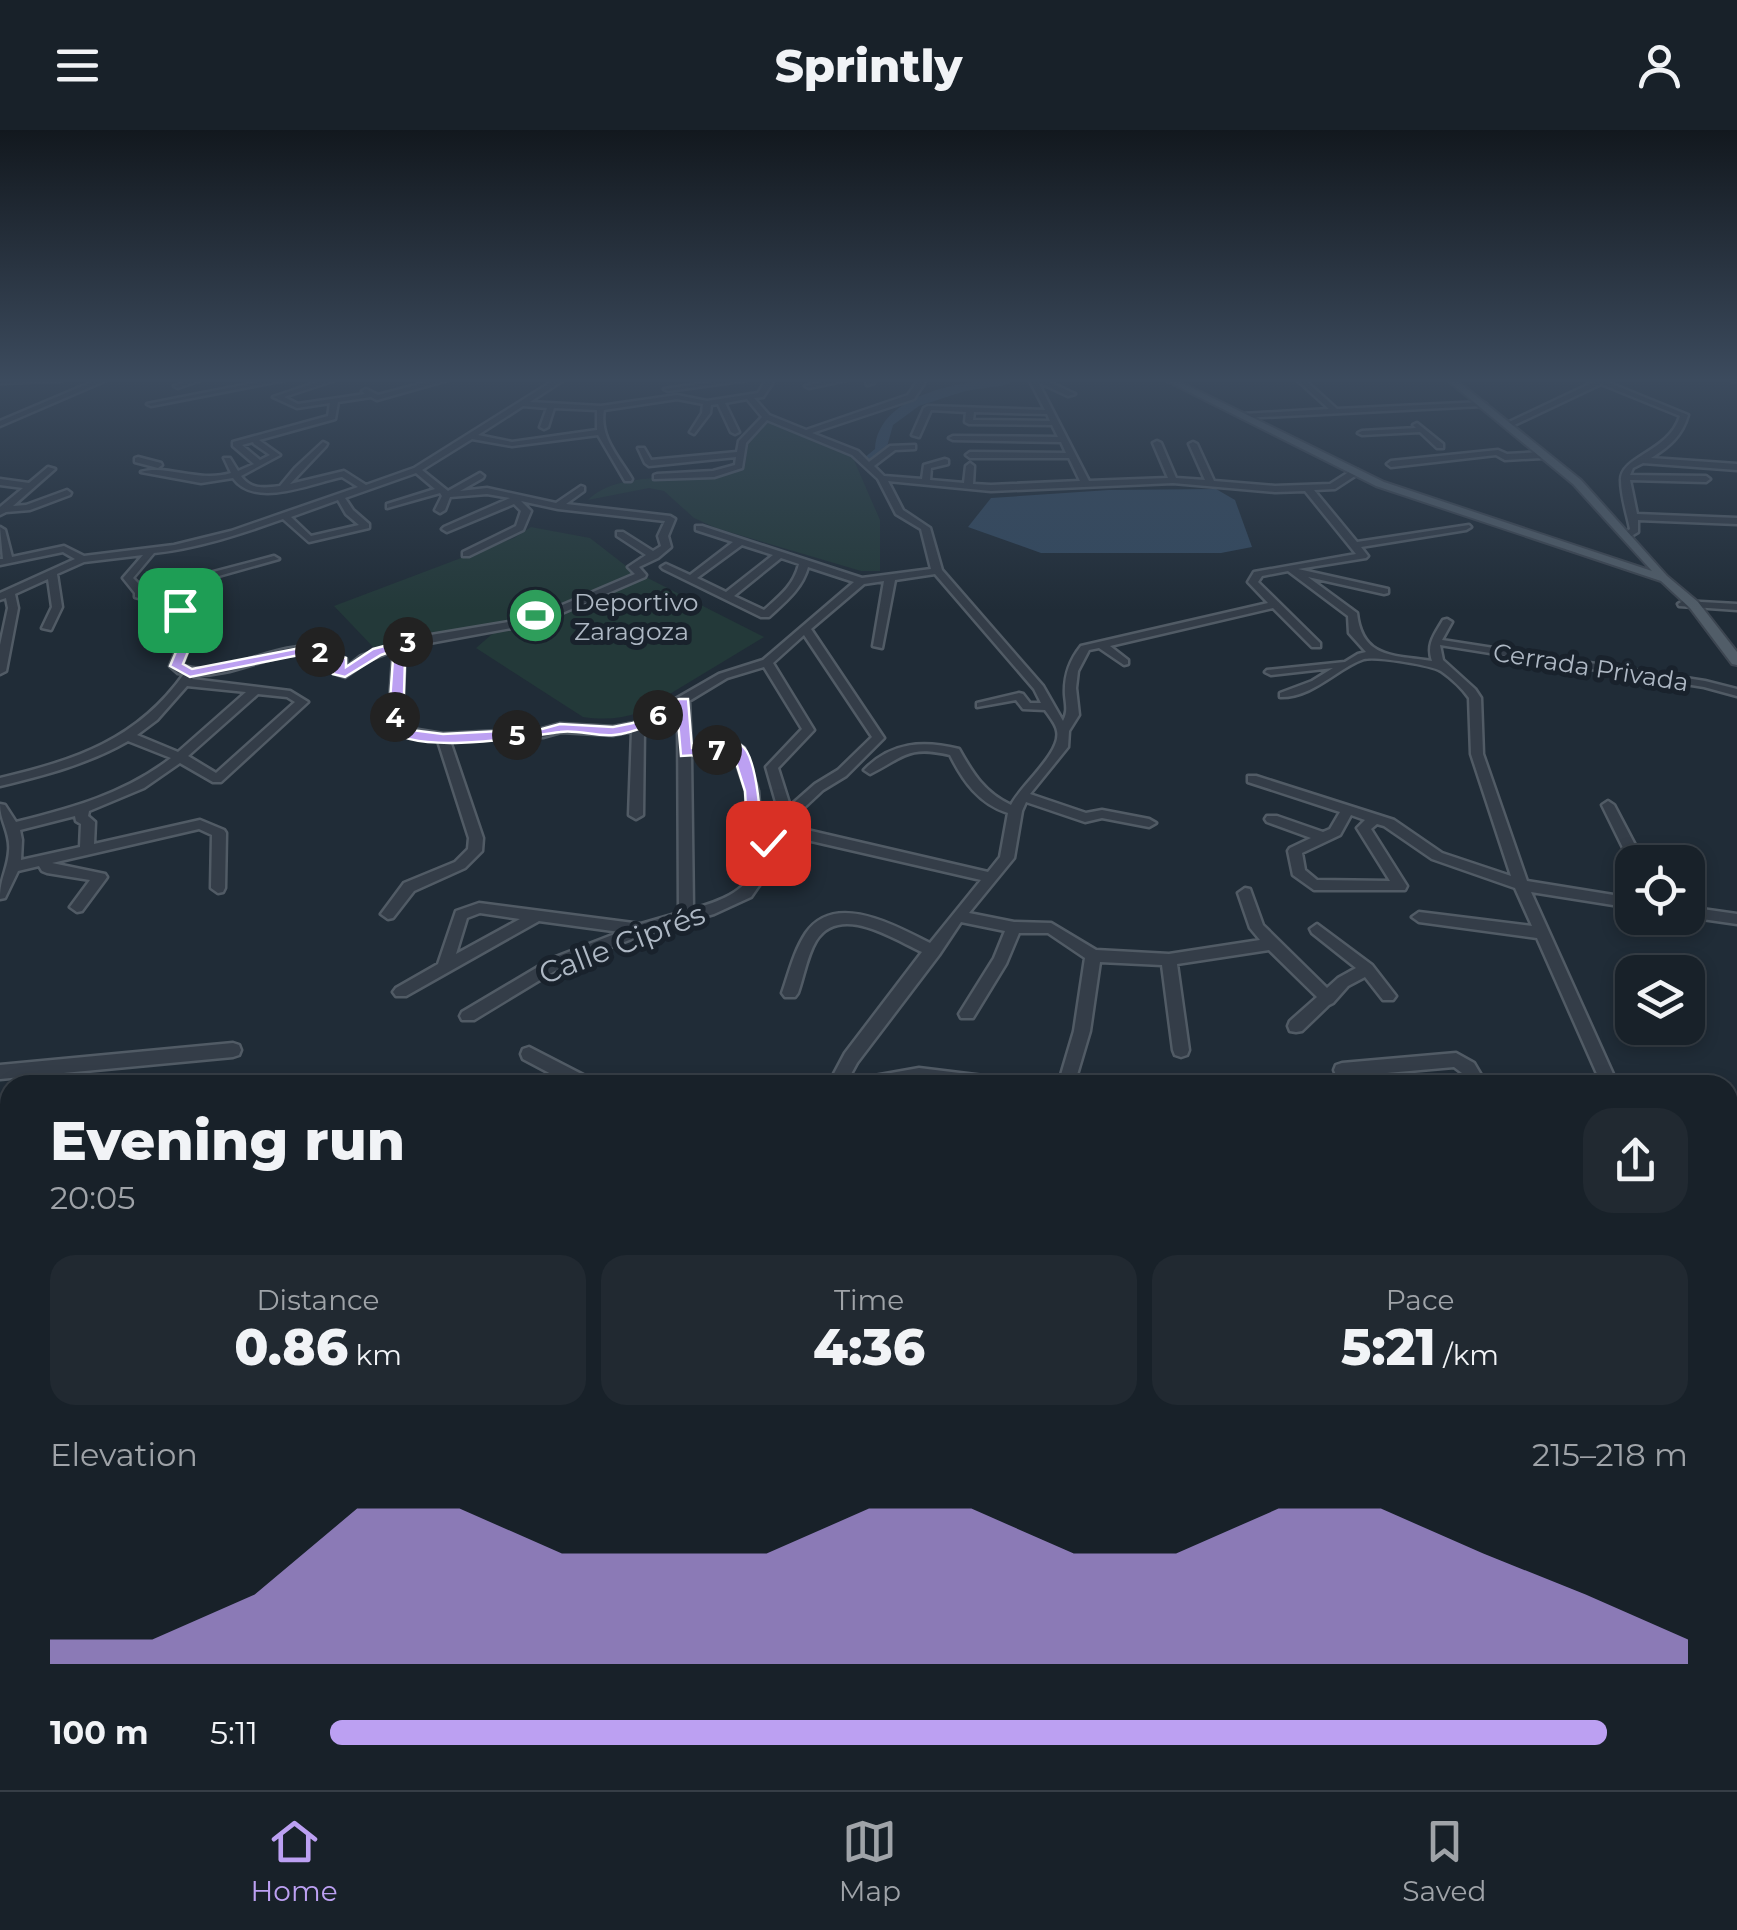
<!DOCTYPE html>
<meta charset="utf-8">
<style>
:root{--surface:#182129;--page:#212931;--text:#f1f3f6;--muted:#9fa3a8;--line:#363e46;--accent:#bca0f2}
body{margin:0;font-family:Montserrat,sans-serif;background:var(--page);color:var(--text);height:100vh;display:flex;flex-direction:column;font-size:38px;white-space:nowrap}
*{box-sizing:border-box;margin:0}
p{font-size:32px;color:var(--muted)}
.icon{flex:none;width:55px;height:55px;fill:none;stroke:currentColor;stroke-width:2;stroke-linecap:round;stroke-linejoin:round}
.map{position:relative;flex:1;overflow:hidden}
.side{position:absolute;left:0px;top:945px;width:1738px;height:715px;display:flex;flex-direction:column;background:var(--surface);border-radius:30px 30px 0 0;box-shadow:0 5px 15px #0003,0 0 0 2px var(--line)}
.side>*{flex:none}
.tools{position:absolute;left:1615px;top:715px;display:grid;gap:20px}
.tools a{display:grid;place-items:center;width:90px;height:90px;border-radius:20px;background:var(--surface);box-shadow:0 5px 15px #0003,0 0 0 2px var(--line);font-size:50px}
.pin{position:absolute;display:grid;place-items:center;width:85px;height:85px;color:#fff;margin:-42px;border-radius:20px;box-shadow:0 5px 15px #0006}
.km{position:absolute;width:50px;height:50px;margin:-25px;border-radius:50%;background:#222;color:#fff;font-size:28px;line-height:50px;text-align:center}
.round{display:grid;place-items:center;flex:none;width:105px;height:105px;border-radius:30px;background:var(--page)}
.head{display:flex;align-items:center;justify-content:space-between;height:170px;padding:0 50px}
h1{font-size:55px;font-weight:800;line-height:75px}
.stats{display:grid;grid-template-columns:repeat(3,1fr);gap:15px;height:170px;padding:10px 50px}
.stats div{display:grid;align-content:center;border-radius:25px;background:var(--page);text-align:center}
.stats b{font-size:50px;font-weight:800}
.stats small{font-size:28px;font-weight:400}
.stats p{font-size:28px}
.chart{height:280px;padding:20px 50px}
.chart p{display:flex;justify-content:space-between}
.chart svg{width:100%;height:180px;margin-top:10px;fill:var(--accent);opacity:.7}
ul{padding:0 50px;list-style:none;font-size:32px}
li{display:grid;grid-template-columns:160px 120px 1fr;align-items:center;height:75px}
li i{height:25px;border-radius:12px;background:var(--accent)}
header{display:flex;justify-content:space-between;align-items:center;height:130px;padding:0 50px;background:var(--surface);font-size:45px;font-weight:800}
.tab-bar{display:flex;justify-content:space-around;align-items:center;height:140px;border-top:2px solid var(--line);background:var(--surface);font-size:28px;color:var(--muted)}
.tab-bar a{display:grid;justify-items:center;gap:5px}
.tab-bar .current{color:var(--accent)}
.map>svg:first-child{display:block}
.green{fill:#233939}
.water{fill:#33495f}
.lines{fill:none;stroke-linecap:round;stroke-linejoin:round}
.river{fill:#33495f;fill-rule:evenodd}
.minor-casing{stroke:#515b65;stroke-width:5}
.major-casing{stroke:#3d4651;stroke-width:4}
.minor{fill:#343d48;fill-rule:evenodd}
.major{fill:#515d68;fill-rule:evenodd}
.route{fill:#bca0f2;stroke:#fff;stroke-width:2.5}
.labels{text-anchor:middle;stroke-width:10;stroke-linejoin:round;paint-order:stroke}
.far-poi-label{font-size:25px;fill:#aeb8c4;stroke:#19222c;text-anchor:start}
.far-street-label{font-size:25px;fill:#aeb8c4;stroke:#19222c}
.street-label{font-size:30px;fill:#aeb8c4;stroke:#19222c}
</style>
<header><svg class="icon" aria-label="menu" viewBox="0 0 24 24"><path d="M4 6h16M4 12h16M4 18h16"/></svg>Sprintly<svg class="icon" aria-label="person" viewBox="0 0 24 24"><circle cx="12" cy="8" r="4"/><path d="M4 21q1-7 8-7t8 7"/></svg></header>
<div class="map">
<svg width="1737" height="1660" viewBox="0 0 1737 1660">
<rect width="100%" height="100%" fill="#202c37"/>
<g class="green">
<path d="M766,287L850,321L880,390V441H861L716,398L694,388L664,361L649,358L588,370C622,336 701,355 745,336L749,308Z"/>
<path d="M531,397L590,408L630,439L764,507L640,582C622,589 603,590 583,587L476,518L498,499L432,502L375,519L334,476L514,408Z"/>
</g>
<polygon class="water" points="1216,359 1235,370 1252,417 1221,423 1041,423 968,397 991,368 1109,360"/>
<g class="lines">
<path class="river" d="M1014,249L1006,255L965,261L919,276L893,295L885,324L870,332L864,328L875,319C878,262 969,249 1014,249Z"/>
<defs>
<g id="minor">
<polygon points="0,249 64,249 60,251 0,253"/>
<polygon points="99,249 109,249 0,296 0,291"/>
<polygon points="192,249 204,249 178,258 174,256"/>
<polygon points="274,249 290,249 151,276 147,274"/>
<path d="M326,249H338L284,267L298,274L365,264L362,261L366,259L378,265L439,249H451L377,270L371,267L338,272L335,289L259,310L280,325L241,346C251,360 264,358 280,356L295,338L323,312L327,314L326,316L290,354L344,341L366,355L414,338L556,249H565L530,272L601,276L677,265L707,271L758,263L767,249H775L763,267L754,268L769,285L806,300L908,265L919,249H927L914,269L812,303L858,321L869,332L890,316L915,315V319L895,320L874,336L884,346L922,349L924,335L945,329L948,330V334L931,338L930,350L964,353L966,336L970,333L974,336L973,354L991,355L1080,351L1069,328H970L966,325L970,322L1066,323L1061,312L953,310L949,308L953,306L1058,307L1052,295L969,294L965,292L966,282L931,280L919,307L912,305L924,278L928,276L1045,280L1029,249H1043L1075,264L1068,266L1038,252L1089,351L1168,348L1153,313L1157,311L1161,313L1176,348L1205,350L1189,314L1193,312L1197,314L1214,351L1275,356L1330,354L1352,340H1358V344L1335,359L1314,360L1357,412L1469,395L1471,397L1466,400L1361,417L1368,426L1366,428L1298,439L1388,459V463L1384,464L1308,447L1357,483C1362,529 1394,525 1432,531C1426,514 1435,504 1443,490L1447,489L1452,492L1442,510L1705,551L1737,559V566L1704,557L1440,515L1443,530L1475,559L1481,568L1483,624L1527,751L1632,768V778L1531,762L1618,955H1602L1537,808L1419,792L1412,787L1419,782L1532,796L1515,758L1432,729L1384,696L1377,694L1371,699L1407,756L1405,760H1314L1293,745L1288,721L1290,718L1311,708L1267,692L1265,689L1267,686H1277L1323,702L1330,699L1340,682L1248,652V646H1256L1394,690L1442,723L1511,746L1471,624L1469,568C1462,558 1451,548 1441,541C1431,535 1376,526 1364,529C1337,538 1313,568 1280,567V563L1312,551L1333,538L1271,545L1265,542L1267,540L1345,532L1358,524L1366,522L1349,503L1348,486L1288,441L1262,446L1258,452L1320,513V517H1312L1273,478L1110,516L1128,530V534L1124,535L1099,518L1089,520L1078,541L1076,558L1079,585L1069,601L1068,617L1030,664L1086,683L1102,680L1149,689L1156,693L1149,697L1102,688L1085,692L1026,672L1022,681L1014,728L969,783L1014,792L1051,793L1096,820L1169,824L1260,810L1250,798L1238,763L1245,758L1250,759L1263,795L1327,858L1338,848L1356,838L1312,803L1310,799L1317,794L1372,835L1396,866L1393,870H1383L1365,847L1348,856L1333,873L1329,875L1302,901L1296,902L1290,901L1288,896L1290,891L1317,867L1269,820L1177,834L1189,920L1187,925L1181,927L1175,925L1173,920L1162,835L1100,832L1090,901L1074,955H1058L1074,901L1085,828L1048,803H1019L1006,834L973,888H961L959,884L994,828L1005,801L961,792L939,825L857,933L845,955H828L845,923L922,822C893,809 840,773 816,811C807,826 804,846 798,863L795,867H785L782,863C789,843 794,821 806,803C835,761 895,796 930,813L981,750L807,710L800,705L802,702L807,700L988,742L1000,727L1008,683C979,674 963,651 950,625C908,615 904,627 870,644L864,640C891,612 923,610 959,619C973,644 985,663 1011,675C1021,655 1062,622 1057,601C1056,594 1049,586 1045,580L1023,579L1016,570L977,577V573L1019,563L1023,564L1030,573H1041L1034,559L935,444L895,450L882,518L873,516L884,451L864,454L811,499L884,608L846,646L823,660L792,689L775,714L765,747L751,767L714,784L647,803L563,836L474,890H462L460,886L462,882L553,828L620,802L539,791L406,866H396L393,862L396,858L438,834L456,781L479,773L641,794L679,783L678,577L644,598L643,685L636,689L629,685L632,601L613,605L561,602L543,607L450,611L483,708L482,721L465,738L414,761L393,788L388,789L381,784L404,753L455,732L468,719L469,708L438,611L395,605L388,598L393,529L401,518L369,530L345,547L333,543L336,532C284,509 246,547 195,545L192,549L290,561L308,572L221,652H213L180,633L144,658L89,681L88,686L95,692L94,714L200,690L224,700L226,703L225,758L223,762L218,763L211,758L212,705L199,699L52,733L105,744L107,747L105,750L82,781L77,782L70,777L90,750L47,743L42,741L39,736L18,741L5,768L0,769C0,748 8,739 9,721C11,704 0,691 0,674L5,675L16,692C72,678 124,664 171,628L128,611C88,634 45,645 0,656V648C76,630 137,610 184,544L178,543L170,536L178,517L171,508L155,501L156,494L175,479L174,477L135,467V463L123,448L143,425L84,432L57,444L62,477L51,500L42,498L52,477L48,449L15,464L18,478L6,541L0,544V515L8,478L6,468L0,470V463L75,429L63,422L0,435V429H3L0,397L5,400L12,427L64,416L84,426L174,415L231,401L358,357L342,347C312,353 255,379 233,348L201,353L141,342C166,334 198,353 231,343L224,328H230L238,341L254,334L233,316V312L328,286L330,273L297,278L273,267ZM677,269L703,274L702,283L690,302L694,304L710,283L711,275L718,274L731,302L735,304L739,302L725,273L747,269L762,287L739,311L737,322L651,330L644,318H638L645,333L649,336L736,327L735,335L713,341L657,344L654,345V349L714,347L742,338L746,313L767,290L852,325L878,349L896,384L921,399L931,439L862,448L702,396H696V400L733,412L690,445L666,434L661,437L663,439L761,487H769C785,472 802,459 808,437L854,452L763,530L719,544L634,593L613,597L560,594L542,599L443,604L400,597L405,529L413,516L539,493L645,447L646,445L639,437L658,428L671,417L668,406L675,389L670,386L566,374L584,361V357L581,356L556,373L487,358L460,361L483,348L484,346L480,343L448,361L422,340L472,309L512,316L598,305L625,351H631L632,349C619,327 599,307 604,280ZM523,276L547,278L540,297L544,299L548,297L554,278L597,280V300L512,312L478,305ZM974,282L1047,284L1050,291L973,290ZM253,312L254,314L270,325L260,330L242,315ZM416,343L435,359L387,374V378L440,363L442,366L435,380L440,383L445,380L450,367L487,364L510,368L444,397L442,399L447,402L514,374L521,381L516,396L463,422V426H469L523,400L531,381L521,371L558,379L665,391L658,406L661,416L653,421L623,402H617V406L646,425L628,437L635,444L532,488L407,509L361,526L346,538V529C331,522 317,516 300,517C262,519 218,549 182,535L189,517L179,504L165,499V497L184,482L183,474L151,465L279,429L274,426L145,460L133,448L154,423C198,418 241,404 283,389L309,412L369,398V394L353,380L345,368ZM888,351L991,361L1173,353L1275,362L1305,361L1356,424L1254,442L1248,452L1268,473L1081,516C1069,531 1064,546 1065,565C1066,576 1068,581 1063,591L1043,556L942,440L930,398L903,380ZM338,370L346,384L359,395L311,406L291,387ZM742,415L773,425L726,462L697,448ZM781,428L799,434C794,455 780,466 764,480L734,466ZM804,505L872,607L838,640L815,654L790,676L778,638L814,600L773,533ZM764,537L802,599L766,637L780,686L762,711L758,661L744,618L738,614L691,619L689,571L727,548ZM187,556L246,562L178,622L137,605L157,590ZM258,564L287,567L295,572L216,643L188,626ZM733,622L746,661L750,734L754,738C746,763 717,772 693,779L691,626ZM1351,685L1365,690L1357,698L1390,751L1317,750L1305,740L1302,723L1340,705ZM75,686L76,691L81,694L80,717L21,730L22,710L20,700ZM480,783L520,789L456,824L467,788Z"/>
<polygon points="733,249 755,249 668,261 664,259"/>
<polygon points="835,249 851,249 809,258 805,256"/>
<polygon points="865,249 873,249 874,253 867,255"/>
<polygon points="1296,249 1304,249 1337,279 1482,272 1486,274 1482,276 1243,288 1239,286 1243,284 1329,279"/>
<path d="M1600,249L1688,285C1682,306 1669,317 1651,328L1737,334V340L1643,333L1633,338L1630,345L1706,346L1710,349L1706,352L1630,350L1637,384L1737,388V394L1638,390V402L1628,408L1623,405L1630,399C1627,384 1621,366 1621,350C1621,326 1669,322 1680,286L1601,254L1510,297L1503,295Z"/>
<polygon points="1732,249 1737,249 1737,251 1733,251"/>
<polygon points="1417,293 1443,314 1443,318 1437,318 1420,302 1362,305 1358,303 1362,301 1416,298 1413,295"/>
<polygon points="1498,320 1507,324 1542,322 1546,325 1542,328 1505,330 1496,325 1391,337 1387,334 1391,331"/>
<polygon points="138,327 161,333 162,335 158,338 135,332 135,328"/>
<polygon points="48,337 55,339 13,376 26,375 67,360 71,363 70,365 30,380 6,382 0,385 0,377 23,358 0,355 0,349 29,353"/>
<polygon points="1683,471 1737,474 1737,480 1679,476 1678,474"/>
<polygon points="1608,671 1614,675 1644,732 1632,732 1632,735 1630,732 1602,675"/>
<polygon points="1688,777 1737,784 1737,794 1688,787"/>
<polygon points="233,913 239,915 241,920 239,925 233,927 0,949 0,935"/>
<polygon points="529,917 593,950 595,955 572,955 523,929 521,924 523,919"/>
<polygon points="1456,923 1474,933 1487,955 1470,955 1462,943 1454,937 1342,947 1336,945 1334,940 1336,935 1342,933"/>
<polygon points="919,938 1000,948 1006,950 1008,955 943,955 919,952 902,955 855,955 857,950 863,948"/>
<polygon points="1728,975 1737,976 1737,990 1728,989"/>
<polygon points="10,1087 10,1105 0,1109 0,1091"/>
<polygon points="1728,1188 1735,1191 1737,1195 1737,1226 1730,1223 1728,1218"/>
<polygon points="10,1222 10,1295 7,1301 0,1305 0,1224"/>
<polygon points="10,1439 10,1469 1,1474 0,1445"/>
<polygon points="320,1650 316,1660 289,1660 293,1650"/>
<polygon points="480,1650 506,1650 504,1660 478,1660"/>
<polygon points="598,1650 624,1650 622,1660 596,1660"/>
<polygon points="1002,1650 1028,1650 1030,1660 1004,1660"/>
<polygon points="1510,1650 1544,1650 1549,1660 1515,1660"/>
</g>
<polygon id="major" points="1163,249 1174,249 1384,352 1652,441 1573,354 1446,249 1455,249 1581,350 1667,446 1698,472 1737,522 1737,535 1732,534 1690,478 1661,451 1376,356"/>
</defs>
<use href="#minor" class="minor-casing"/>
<use href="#major" class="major-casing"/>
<use href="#minor" class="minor"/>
<use href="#major" class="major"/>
</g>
<linearGradient id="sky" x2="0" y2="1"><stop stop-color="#12181e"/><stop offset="0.52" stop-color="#3c4b5e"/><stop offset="1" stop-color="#3c4b5e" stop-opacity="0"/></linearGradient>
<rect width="1737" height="481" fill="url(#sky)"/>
<path class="route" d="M176,478L185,480L165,499L179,503L190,517L183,534L192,539L310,516L346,528V537L373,519L415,508L405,529L403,599L443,604L542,599L560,594L613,597L633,593L679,569H688L692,618C703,617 732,609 741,615C757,624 761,693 762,711L768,708L775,713L765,747L758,752L750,747L745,661L733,623L681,626L677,580C657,591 637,603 614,605C596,607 577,599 560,602C524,607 413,626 388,598L393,529L400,518L381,525L345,547L333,544L336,533L309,523L190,547L170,536L178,517L171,508L154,501L156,494Z"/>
<defs>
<symbol id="stadium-disc" viewBox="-11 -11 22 22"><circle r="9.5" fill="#2e9e5b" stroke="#19222c"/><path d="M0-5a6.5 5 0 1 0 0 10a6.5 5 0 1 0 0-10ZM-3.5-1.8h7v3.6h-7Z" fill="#fff"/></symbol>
</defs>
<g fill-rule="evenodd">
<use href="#stadium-disc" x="504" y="454" width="63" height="63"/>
</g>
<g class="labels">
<g class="far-poi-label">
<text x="574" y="481">Deportivo<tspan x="574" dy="29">Zaragoza</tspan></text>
</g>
<g class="far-street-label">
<text transform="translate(1591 537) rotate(9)" y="9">Cerrada Privada</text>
</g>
<g class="street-label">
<text transform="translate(622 814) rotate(-21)" y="10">Calle Ciprés</text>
</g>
</g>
</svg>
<div class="tools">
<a><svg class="icon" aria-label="locate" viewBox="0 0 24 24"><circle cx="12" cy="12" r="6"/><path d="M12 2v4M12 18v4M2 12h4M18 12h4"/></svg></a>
<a><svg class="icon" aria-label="layers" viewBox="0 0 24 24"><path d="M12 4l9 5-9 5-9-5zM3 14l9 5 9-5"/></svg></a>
</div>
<div class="pin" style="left:180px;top:480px;background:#1e9e55"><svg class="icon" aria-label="arrive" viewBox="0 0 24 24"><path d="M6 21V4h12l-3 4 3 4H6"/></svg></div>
<div class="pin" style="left:768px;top:713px;background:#d93025"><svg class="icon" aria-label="check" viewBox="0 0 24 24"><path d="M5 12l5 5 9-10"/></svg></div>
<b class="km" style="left:320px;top:522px">2</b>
<b class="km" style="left:408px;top:512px">3</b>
<b class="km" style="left:395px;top:587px">4</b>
<b class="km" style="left:517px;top:605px">5</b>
<b class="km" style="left:658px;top:585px">6</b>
<b class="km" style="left:717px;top:620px">7</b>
<section class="side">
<div class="head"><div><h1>Evening run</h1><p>20:05</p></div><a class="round"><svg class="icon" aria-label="share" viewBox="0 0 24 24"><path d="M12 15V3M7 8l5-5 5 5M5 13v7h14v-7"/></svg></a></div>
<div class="stats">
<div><p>Distance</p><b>0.86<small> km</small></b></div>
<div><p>Time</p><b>4:36</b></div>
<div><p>Pace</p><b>5:21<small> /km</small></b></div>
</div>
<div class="chart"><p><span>Elevation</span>215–218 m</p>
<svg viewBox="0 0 160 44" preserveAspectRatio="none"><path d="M0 44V38L10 38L20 27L30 6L40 6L50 17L60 17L70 17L80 6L90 6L100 17L110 17L120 6L130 6L140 17L150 27L160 38V44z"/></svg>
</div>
<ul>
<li><b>100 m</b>5:11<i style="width:94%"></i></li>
</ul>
</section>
</div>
<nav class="tab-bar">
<a class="current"><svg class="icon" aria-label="home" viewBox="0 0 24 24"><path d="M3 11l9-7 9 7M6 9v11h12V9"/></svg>Home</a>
<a><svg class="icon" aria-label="map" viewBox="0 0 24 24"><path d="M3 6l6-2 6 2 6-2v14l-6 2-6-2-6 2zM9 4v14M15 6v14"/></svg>Map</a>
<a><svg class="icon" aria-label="saved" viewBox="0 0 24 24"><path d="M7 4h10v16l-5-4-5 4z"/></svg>Saved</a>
</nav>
